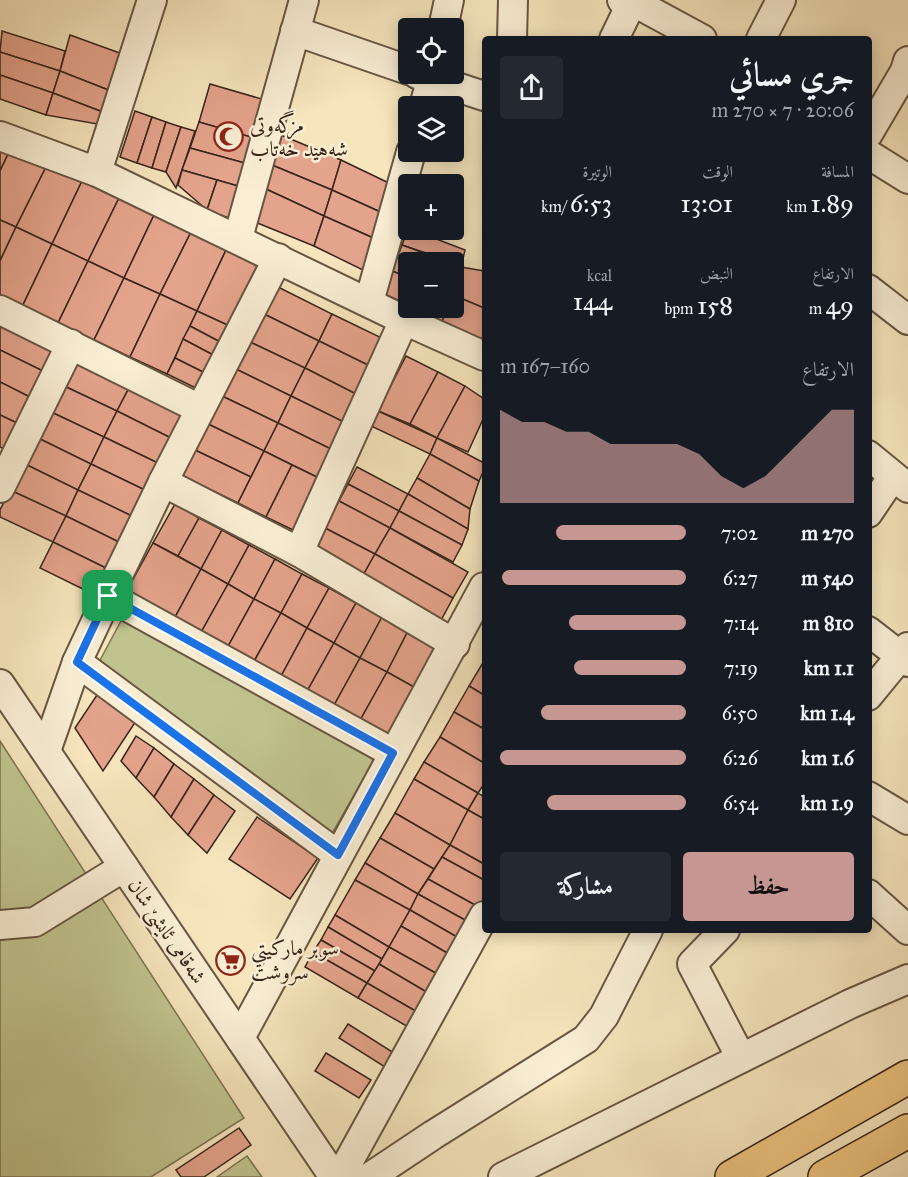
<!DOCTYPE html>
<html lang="ar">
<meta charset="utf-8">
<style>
:root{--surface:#171b24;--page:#242831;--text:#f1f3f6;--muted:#9ea1a6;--accent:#c59692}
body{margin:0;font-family:"IM FELL Great Primer",Amiri,serif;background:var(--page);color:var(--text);direction:rtl;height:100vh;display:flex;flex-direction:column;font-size:22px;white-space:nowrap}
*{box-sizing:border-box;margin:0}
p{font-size:20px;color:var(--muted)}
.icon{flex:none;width:33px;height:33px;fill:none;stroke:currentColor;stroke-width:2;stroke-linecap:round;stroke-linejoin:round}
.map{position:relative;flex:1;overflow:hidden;direction:ltr}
.side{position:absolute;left:482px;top:36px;width:390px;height:897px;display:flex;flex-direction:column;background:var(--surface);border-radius:6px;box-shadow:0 3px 15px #0003;direction:rtl}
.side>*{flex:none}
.controls{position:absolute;left:398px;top:18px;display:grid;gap:12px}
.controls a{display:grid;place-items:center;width:66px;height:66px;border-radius:6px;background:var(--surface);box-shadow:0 3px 15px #0003;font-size:30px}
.pin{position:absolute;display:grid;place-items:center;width:51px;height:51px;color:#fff;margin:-26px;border-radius:12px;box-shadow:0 3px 9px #0006}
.round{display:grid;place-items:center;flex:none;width:63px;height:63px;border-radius:6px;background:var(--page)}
.head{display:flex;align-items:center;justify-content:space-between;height:102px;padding:0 18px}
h1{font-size:33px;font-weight:600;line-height:45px}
.figures{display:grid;grid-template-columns:repeat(3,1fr);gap:9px;height:102px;padding:6px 18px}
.figures div{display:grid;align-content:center}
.figures b{font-size:26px;font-weight:600}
.figures small{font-size:16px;font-weight:400}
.figures p{font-size:16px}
.chart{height:168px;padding:12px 18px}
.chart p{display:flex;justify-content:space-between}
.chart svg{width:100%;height:108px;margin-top:6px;fill:var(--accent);opacity:.7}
.cta{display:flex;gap:12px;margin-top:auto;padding:12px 18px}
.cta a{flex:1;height:69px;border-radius:6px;background:var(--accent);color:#111;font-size:24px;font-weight:600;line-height:69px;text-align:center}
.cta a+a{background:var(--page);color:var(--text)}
ul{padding:0 18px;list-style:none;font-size:20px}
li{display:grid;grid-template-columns:96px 72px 1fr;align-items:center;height:45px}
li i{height:15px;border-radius:8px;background:var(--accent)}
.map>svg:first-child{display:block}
.green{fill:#c0c38e;stroke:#7c7454;stroke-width:1.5}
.building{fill:#e4a38c;stroke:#382519;stroke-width:1.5}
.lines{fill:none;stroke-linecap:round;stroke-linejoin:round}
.minor-casing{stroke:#685542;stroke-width:32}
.major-casing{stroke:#382519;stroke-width:36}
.minor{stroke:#f9eed4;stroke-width:28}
.major{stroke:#ebc27e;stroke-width:33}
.route-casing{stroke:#fff;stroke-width:12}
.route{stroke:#1a73e8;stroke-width:8}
.labels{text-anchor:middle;stroke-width:5;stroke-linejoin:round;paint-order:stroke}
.poi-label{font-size:21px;fill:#382519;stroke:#f9eed4;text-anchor:start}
.street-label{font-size:21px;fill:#382519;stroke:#f9eed4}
</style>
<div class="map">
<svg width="908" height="1177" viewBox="0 0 908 1177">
<rect width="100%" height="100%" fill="#f6e5bd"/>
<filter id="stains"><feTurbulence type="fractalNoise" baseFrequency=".00333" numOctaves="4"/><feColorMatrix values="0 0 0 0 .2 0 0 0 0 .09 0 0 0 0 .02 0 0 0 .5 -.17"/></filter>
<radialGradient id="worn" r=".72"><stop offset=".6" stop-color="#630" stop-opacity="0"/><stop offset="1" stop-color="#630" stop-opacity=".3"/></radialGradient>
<g class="green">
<polygon points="122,619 376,757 331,835 98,664"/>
<polygon points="0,741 244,1118 151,1177 0,1177"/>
<polygon points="247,1156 262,1177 217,1177"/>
</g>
<g class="building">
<polygon points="2,31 65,51 60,71 0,52"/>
<polygon points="70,35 128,56 116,93 60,71"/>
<polygon points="0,52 60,71 53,93 0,75"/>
<polygon points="60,71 116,93 108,114 53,93"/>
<polygon points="0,75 53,93 46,115 0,99"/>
<polygon points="210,84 272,102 261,140 199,122"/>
<polygon points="53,93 108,114 103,125 46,115"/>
<polygon points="135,111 152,117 137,163 120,157"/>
<polygon points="152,117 166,122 152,168 137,163"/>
<polygon points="166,122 181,127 166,172 152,168"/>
<polygon points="199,122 261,140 252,165 190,148"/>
<polygon points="181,127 195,131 176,188 166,172"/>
<polygon points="281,135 341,160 332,190 272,165"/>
<polygon points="0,146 11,148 0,171"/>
<polygon points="11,148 47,165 16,227 0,220 0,171"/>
<polygon points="190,148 252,165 245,188 182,170"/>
<polygon points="341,160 393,185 387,215 332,190"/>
<polygon points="47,165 82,181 52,244 16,227"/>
<polygon points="272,165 332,190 324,216 266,189"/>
<polygon points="182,170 217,180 207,210 178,185"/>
<polygon points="217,180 245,188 237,221 207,210"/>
<polygon points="82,181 119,198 88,261 52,244"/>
<polygon points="266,189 324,216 314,246 255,222"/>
<polygon points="332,190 387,215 380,241 324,216"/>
<polygon points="119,198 154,215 124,278 88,261"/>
<polygon points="154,215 191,232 160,294 124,278"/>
<polygon points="324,216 380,241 369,273 314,246"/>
<polygon points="0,220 16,227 0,261"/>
<polygon points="16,227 52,244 22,307 0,297 0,261"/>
<polygon points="408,229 413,230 465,250 461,267 453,262 402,245"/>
<polygon points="191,232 227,248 197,311 160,294"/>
<polygon points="52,244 88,261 58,323 22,307"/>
<polygon points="402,245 448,262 408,262 408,277 392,271"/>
<polygon points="227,248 263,270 234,328 197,311"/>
<polygon points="88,261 124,278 94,340 58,323"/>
<polygon points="453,264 461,267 453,294"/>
<polygon points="461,267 484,271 484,308 453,295"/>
<polygon points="392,271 408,277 408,305 384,294"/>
<polygon points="124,278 160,294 130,357 94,340"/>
<polygon points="278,287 332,314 319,341 264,314"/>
<polygon points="160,294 197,311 167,374 130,357"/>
<polygon points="453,295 484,308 484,342 442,321 448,308 453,308"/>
<polygon points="413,308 448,308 442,321"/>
<polygon points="197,311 234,328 226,345 190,326"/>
<polygon points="264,314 319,341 305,368 250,342"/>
<polygon points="332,314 388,341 374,368 319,341"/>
<polygon points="0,319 56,345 43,371 0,350"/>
<polygon points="190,326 226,345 219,358 183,339"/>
<polygon points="183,339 219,358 211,376 175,358"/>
<polygon points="319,341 374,368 360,396 305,368"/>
<polygon points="250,342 305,368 291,396 236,369"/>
<polygon points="0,350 43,371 30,397 0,382"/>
<polygon points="406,356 438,372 410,424 378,411"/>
<polygon points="74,358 130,386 117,411 62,385"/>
<polygon points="175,358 211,376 202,391 167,374"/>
<polygon points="305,368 360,396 346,423 291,396"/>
<polygon points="236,369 291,396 278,423 222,396"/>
<polygon points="438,372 465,386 437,438 410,424"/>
<polygon points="0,382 30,397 17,423 0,415"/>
<polygon points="62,385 117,411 104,437 49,411"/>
<polygon points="130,386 185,413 173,439 117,411"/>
<polygon points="465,386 484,399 484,417 468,452 437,438"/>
<polygon points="222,396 278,423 264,451 208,424"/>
<polygon points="291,396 346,423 333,450 278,423"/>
<polygon points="49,411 104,437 91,464 36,437"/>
<polygon points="117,411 173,439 160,464 104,437"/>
<polygon points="378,411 437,438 430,454 369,425"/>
<polygon points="0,415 17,423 4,449 0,447"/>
<polygon points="278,423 333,450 319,478 264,451"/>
<polygon points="208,424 264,451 251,477 195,450"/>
<polygon points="36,437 91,464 78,490 23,463"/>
<polygon points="104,437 160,464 147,491 91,464"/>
<polygon points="437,438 484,463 484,470 479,481 430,454"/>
<polygon points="195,450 251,477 238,503 182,476"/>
<polygon points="264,451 292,465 266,517 238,503"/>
<polygon points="430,454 479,481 470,509 417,478"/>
<polygon points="23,463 78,490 66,516 10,490"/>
<polygon points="91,464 147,491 134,517 78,490"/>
<polygon points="292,465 319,478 293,530 266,517"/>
<polygon points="357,467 408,494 399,511 348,484"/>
<polygon points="417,478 470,509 468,529 408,494"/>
<polygon points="348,484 399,511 390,528 339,501"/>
<polygon points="10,490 66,516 53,542 0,517 0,510"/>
<polygon points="78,490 134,517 121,543 66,516"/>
<polygon points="408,494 468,529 462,545 399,511"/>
<polygon points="339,501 390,528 375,554 325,528"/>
<polygon points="175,504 199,518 178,556 153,543"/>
<polygon points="399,511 462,545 453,562 390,528"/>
<polygon points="66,516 121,543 108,569 53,542"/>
<polygon points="199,518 222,530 201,569 178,556"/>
<polygon points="325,528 375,554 361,579 312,554"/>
<polygon points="390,528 468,572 453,598 375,554"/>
<polygon points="222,530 249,545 228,584 201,569"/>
<polygon points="53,542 108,569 95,595 40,568"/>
<polygon points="153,543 201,569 173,621 125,594"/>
<polygon points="249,545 275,559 254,599 228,584"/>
<polygon points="375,554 453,598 439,624 361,579"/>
<polygon points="275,559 302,574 281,613 254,599"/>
<polygon points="201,569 228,584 199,636 173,621"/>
<polygon points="302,574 329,588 307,628 281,613"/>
<polygon points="228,584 254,599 226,650 199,636"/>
<polygon points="329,588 356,603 334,643 307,628"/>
<polygon points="254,599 281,613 252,665 226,650"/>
<polygon points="356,603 382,617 360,658 334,643"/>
<polygon points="281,613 307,628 279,680 252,665"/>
<polygon points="382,617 408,631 387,672 360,658"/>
<polygon points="307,628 334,643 305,695 279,680"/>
<polygon points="408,631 435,646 414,687 387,672"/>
<polygon points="334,643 360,658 332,709 305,695"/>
<polygon points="360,658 387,672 358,724 332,709"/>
<polygon points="484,661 484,695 469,686"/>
<polygon points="387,672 414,687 385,739 358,724"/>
<polygon points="469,686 484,695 484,729 454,712"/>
<polygon points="99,692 138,718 103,771 75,728"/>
<polygon points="454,712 484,729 484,763 440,737"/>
<polygon points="136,736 154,748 136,778 121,761"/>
<polygon points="440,737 484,763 484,784 478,793 424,762"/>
<polygon points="154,748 174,764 154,797 136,778"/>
<polygon points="424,762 478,793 468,810 414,779"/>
<polygon points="174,764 194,779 171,817 154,797"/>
<polygon points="194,779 214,795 188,835 171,817"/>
<polygon points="414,779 468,810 450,845 395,813"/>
<polygon points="478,793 484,797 484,819 468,810"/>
<polygon points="214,795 235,811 207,853 188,835"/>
<polygon points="468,810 484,819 484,864 450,845"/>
<polygon points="395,813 450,845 434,869 380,838"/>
<polygon points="257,817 318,858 290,899 229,859"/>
<polygon points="380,838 434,869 418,894 365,863"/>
<polygon points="450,845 484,864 484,880 442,857"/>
<polygon points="442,857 484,880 484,910 428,879"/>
<polygon points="365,863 418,894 410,910 355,880"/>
<polygon points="428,879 484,910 474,925 418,894"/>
<polygon points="355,880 410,910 389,947 335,915"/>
<polygon points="418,894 474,925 464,941 410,910"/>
<polygon points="410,910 464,941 454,957 401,926"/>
<polygon points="335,915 389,947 382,959 328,927"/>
<polygon points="401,926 454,957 441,976 389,947"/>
<polygon points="328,927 382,959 375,971 321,940"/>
<polygon points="321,940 375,971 367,983 313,952"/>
<polygon points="389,947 441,976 430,994 379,964"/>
<polygon points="313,952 367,983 358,998 305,967"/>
<polygon points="379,964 430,994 419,1013 367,983"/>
<polygon points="367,983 419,1013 410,1028 358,998"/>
<polygon points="348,1024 394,1053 385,1067 339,1038"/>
<polygon points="326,1053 371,1080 359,1098 315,1071"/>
<polygon points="239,1128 251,1145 204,1177 181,1177 176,1170"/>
</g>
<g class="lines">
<defs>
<g id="minor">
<polyline points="622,0 631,4 641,6 702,39"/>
<polyline points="443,28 449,0"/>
<polyline points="295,31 408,70"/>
<polyline points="512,39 513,0"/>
<polyline points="614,39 631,4"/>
<polyline points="761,39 781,0"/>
<polyline points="417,74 484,96"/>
<polyline points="424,106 433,74"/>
<polyline points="868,134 905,71 908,61"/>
<polyline points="0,136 97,172 404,320 484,356"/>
<polyline points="868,154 908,179"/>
<polyline points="97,172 152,0"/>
<polyline points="238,238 304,0"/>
<polyline points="868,289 908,320"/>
<polyline points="369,302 411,152"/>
<polyline points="0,310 200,409"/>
<polyline points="868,455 908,488"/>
<polyline points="163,482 299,552 455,644"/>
<polyline points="0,488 71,344"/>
<polyline points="868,513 893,476"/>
<polyline points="299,552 404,320"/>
<polyline points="108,596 393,753"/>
<polyline points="868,631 908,662"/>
<polyline points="77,662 338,855"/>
<polyline points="0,684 334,1177"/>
<polyline points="868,696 908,647"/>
<polyline points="46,751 77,662 108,596 163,482 278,258"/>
<polyline points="868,796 908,820"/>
<polyline points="868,894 908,930"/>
<polyline points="0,925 35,922 124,867"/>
<polyline points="725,930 692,964 741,1058"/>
<polyline points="240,1038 484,587"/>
<polyline points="340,1177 484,916"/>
<polyline points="370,1177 433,1135 586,1039 604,1016 648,930"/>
<polyline points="503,1177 850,1004 908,979"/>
</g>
<g id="major">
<polyline points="732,1177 908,1077"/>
<polyline points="825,1177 908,1131"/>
</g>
</defs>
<use href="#minor" class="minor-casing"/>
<use href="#major" class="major-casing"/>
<use href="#minor" class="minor"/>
<use href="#major" class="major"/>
</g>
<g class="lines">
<defs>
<polygon id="route" points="108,596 393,753 338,855 77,662"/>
</defs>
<use href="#route" class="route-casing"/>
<use href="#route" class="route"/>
</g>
<defs>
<symbol id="mosque-ring" viewBox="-11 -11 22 22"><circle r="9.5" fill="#f9eed4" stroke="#8f2418" stroke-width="1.5"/><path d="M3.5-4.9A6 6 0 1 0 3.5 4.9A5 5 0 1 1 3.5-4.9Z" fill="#8f2418"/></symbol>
<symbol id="supermarket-ring" viewBox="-11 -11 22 22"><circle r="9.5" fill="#f9eed4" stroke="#8f2418" stroke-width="1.5"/><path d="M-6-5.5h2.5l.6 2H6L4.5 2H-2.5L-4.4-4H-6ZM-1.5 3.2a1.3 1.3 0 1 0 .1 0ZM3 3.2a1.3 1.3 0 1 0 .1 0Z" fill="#8f2418"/></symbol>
</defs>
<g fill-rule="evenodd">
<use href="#mosque-ring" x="212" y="120" width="33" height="33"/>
<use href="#supermarket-ring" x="214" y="944" width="33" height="33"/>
</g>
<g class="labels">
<g class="poi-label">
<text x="250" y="132">مزگەوتی<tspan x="250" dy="24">شەهید خەتاب</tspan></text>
<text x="251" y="955">سوبر ماركيتي<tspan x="251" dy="24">سروشت</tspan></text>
</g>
<g class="street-label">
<text transform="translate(167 931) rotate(56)" y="7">شەقامی ئایشێ شان</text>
</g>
</g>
<rect width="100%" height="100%" filter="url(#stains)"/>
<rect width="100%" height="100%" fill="url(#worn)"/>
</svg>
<div class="controls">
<a><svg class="icon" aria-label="locate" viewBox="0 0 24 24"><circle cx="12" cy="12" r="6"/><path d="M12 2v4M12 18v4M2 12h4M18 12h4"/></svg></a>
<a><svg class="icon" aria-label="layers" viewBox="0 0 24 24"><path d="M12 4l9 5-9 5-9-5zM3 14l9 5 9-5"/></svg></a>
<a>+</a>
<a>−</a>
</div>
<div class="pin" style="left:108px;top:596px;background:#1e9e55"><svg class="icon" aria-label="arrive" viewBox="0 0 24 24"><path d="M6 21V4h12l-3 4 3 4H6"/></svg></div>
<section class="side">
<div class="head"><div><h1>جري مسائي</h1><p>20:06 · 7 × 270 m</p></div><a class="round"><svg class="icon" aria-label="share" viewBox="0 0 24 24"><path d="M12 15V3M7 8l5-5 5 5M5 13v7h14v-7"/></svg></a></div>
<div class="figures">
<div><p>المسافة</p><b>1.89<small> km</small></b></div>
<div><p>الوقت</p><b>13:01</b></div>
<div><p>الوتيرة</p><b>6:53<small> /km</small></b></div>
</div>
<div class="figures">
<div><p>الارتفاع</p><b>49<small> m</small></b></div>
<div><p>النبض</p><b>158<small> bpm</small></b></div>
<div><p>kcal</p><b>144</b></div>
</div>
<div class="chart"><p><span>الارتفاع</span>160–167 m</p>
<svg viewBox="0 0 160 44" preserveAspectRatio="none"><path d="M0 44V6L10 11L20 11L30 15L40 15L50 20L60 20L70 20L80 20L90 24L100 33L110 38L120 33L130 24L140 15L150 6L160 6V44z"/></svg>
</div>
<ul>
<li><b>270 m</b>7:02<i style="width:70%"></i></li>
<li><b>540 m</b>6:27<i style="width:99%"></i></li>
<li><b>810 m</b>7:14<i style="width:63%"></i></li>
<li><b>1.1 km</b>7:19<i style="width:60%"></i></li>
<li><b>1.4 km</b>6:50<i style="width:78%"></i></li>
<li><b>1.6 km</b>6:26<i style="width:100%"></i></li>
<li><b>1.9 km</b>6:54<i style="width:75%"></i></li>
</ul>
<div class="cta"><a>حفظ</a><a>مشاركة</a></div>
</section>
</div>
